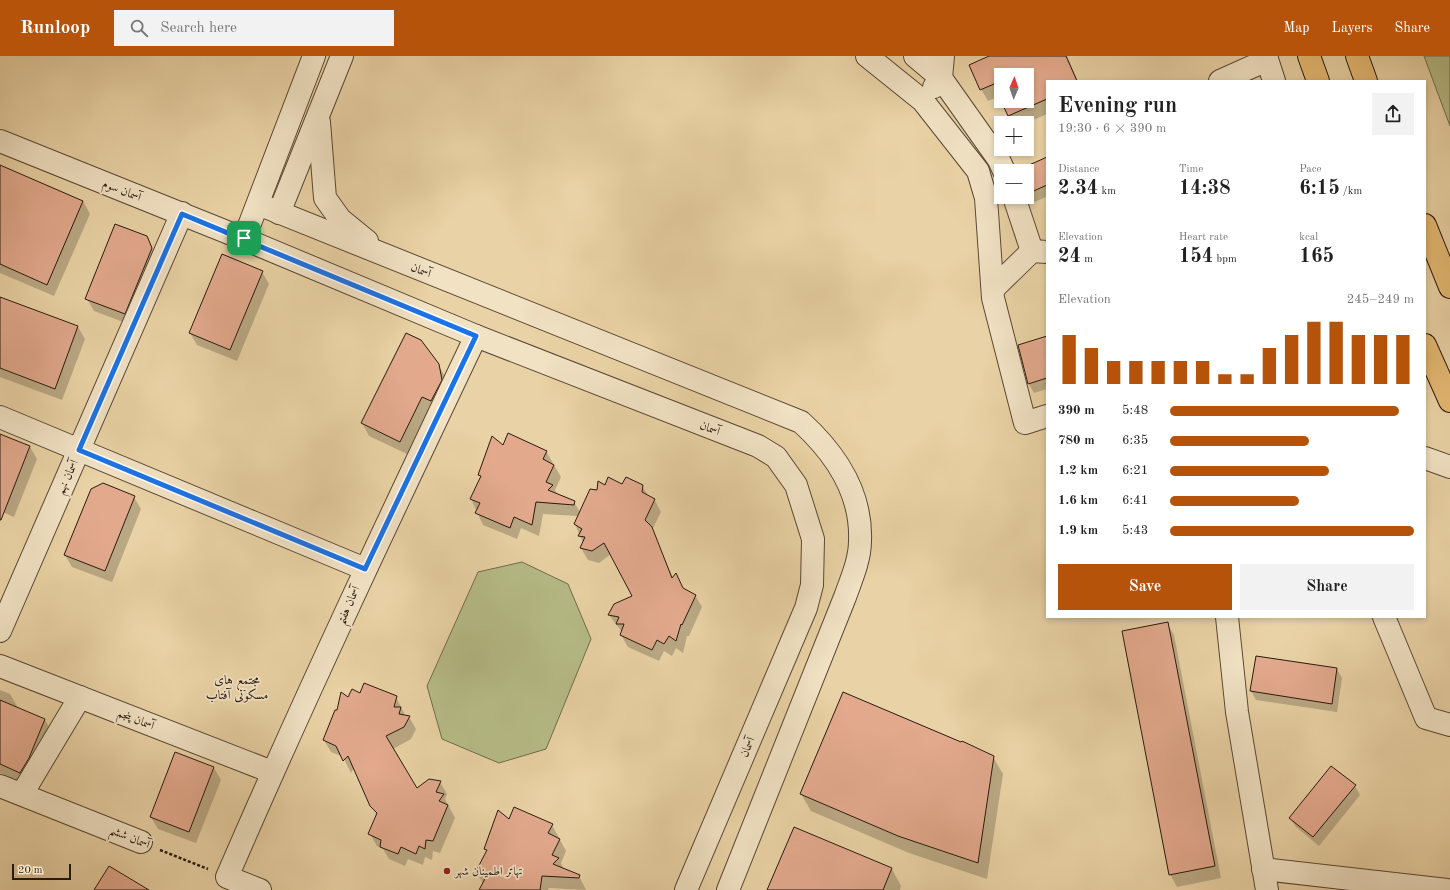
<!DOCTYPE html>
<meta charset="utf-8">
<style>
:root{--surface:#fff;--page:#f2f2f2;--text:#222;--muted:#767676;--accent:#b45309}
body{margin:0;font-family:"Old Standard TT",Amiri,serif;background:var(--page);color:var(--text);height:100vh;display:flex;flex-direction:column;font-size:15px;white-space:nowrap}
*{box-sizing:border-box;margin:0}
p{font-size:13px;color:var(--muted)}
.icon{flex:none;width:22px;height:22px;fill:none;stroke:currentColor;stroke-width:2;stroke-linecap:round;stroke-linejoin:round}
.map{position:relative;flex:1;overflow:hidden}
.panel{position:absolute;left:1046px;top:24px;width:380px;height:538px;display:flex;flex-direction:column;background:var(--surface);border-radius:0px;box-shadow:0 2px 6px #0003}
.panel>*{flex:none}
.needle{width:26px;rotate:2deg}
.controls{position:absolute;left:994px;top:12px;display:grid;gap:8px}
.controls a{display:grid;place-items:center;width:40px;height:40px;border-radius:0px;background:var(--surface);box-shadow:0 2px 6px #0003;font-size:20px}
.scale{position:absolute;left:12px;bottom:10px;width:59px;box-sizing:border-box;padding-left:4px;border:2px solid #2a1a0f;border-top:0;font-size:11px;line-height:14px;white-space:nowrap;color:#2a1a0f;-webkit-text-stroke:3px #f1e2c4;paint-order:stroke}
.pin{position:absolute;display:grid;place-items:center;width:34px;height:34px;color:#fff;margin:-17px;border-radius:8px;box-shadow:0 2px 6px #0006}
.round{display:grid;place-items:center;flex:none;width:42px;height:42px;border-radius:0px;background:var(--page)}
.headline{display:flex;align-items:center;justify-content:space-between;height:68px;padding:0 12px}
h1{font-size:22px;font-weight:700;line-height:30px}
.metrics{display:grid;grid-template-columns:repeat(3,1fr);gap:6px;height:68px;padding:4px 12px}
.metrics div{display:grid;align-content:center}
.metrics b{font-size:20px;font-weight:700}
.metrics small{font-size:11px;font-weight:400}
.metrics p{font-size:11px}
.chart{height:112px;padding:8px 12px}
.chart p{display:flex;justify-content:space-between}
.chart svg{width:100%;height:72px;margin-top:4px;stroke:var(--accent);stroke-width:6}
.action{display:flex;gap:8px;margin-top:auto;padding:8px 12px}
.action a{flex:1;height:46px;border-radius:0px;background:var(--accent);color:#fff;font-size:16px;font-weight:700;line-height:46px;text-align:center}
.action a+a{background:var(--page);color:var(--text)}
ul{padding:0 12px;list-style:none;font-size:13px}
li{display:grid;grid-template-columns:64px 48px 1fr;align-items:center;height:30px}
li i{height:10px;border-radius:5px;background:var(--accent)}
header{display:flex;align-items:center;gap:24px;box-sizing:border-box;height:56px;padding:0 20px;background:var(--accent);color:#fff}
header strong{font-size:19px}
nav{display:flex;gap:22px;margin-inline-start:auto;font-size:14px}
.search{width:280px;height:36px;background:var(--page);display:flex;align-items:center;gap:10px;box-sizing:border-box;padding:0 14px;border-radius:0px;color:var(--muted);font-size:15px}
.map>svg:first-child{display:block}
.green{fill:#b6bc87;stroke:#706b4b}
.shadow{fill:#0003}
.building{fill:#e2a98d;stroke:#2a1a0f}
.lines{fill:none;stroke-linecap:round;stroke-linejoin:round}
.minor-casing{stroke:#5a4834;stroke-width:24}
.major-casing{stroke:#2a1a0f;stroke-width:24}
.path{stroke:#2a1a0f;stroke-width:2.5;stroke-dasharray:3 2;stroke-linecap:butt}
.minor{stroke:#f1e2c4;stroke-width:22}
.major{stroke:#e4b972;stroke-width:22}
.route-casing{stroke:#fff;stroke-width:8}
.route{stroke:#1a73e8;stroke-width:5}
.poi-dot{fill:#8f2418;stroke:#f1e2c4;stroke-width:1.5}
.labels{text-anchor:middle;stroke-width:3.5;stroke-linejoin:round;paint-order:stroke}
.street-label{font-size:12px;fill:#2a1a0f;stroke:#f1e2c4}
.poi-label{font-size:12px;fill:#2a1a0f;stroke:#f1e2c4;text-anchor:start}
.neighbourhood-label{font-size:13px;fill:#2a1a0f;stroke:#f1e2c4}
</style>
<header>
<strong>Runloop</strong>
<div class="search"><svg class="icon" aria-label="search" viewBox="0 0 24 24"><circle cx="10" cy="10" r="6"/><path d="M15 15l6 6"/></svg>Search here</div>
<nav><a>Map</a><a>Layers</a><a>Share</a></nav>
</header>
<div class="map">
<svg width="1450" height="834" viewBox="0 0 1450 834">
<rect width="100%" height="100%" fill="#e9d2a5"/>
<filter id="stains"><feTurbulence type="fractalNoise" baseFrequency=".005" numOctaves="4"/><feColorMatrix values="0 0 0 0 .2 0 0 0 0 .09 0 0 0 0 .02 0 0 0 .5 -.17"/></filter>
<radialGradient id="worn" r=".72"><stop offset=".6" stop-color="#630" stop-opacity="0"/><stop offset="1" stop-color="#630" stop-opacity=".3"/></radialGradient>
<g class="green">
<polygon points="1424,0 1450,0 1450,70"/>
<polygon points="522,506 568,528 591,583 546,693 499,707 442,683 427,630 478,516"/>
</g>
<g class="shadow">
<polygon points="992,0 1067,0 1078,25 1047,25 1047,58 1026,67 1013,67 1002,45 1027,45 1027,19 1001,19 1001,42 1000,40 988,45 981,33"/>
<polygon points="1047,102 1047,144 1046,141 1032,147 1027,137 1027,115 1018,115"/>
<polygon points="0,110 83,145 90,158 54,240 0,217"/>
<polygon points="146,181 159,205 131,269 94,255 87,243"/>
<polygon points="262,216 269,228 237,305 197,289 190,277"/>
<polygon points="0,242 78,271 85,283 62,344 0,321"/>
<polygon points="1047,281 1047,333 1034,337 1029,328 1019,289"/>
<polygon points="438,309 446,322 438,356 429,352 407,398 369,380 362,367"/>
<polygon points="0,379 30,391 37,403 14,461 0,455"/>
<polygon points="503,391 546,395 561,421 555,434 558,440 574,446 580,456 598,436 606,430 642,430 649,441 654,443 661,456 652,474 673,522 676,518 684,534 695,539 702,551 689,580 687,580 683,597 676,592 672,600 664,595 659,605 628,591 621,579 622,576 609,559 633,540 611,498 599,507 588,504 581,492 583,487 575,468 578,460 543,458 539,480 521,472 517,483 483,469 471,443 481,422 480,419"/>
<polygon points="134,441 141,453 112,526 72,511 65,499"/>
<polygon points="1167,567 1174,579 1221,822 1177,831 1170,818"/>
<polygon points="1337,613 1342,622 1337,656 1256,644 1251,635"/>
<polygon points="0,634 10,638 17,650 16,652 45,664 52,676 27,728 0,717"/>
<polygon points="360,638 396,641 406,661 409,661 416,673 411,683 393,693 417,733 440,726 447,738 445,743 455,762 440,797 433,795 432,804 425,801 423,809 408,803 405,810 389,803 383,793 377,790 370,778 377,760 374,755 380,761 354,712 351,717 343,701 331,696 324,684 338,656 348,643"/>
<polygon points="175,697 214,712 221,724 196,787 158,773 151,761"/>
<polygon points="993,701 1003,718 987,823 909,797 811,755 801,738"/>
<polygon points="1355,730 1360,739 1319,790 1296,771 1290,762"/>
<polygon points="509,765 552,769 566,795 561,807 564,814 579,820 586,834 549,832 548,834 484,834 483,828 477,816 487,795 485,793"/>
<polygon points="795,772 892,813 901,830 900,834 768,834"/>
</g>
<g class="building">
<polygon points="989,0 1066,0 1077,25 1047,25 1047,43 1008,60 1001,45 1027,45 1027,19 1001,19 1001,45 994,28 980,34 969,9"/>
<polygon points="1047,101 1047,129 1027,138 1027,110"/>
<polygon points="0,109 83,145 47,229 0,208"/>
<polygon points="115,168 147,180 152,192 125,258 85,243"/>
<polygon points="222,198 263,215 230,294 189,277"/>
<polygon points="0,241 78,270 55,333 0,312"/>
<polygon points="406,277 421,284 439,308 442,324 431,345 422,341 400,386 361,367"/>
<polygon points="1047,280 1047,322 1028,328 1018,289"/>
<polygon points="508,377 547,395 543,403 554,409 546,426 553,429 548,434 575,445 574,449 536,446 532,469 514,461 510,472 475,457 480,447 470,443 481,420 478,419 492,380 503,389"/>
<polygon points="0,378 30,390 1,464 0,464"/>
<polygon points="608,421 622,428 626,421 643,429 642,436 655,443 645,464 652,471 672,522 676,517 683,532 696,539 682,569 681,568 676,585 669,580 664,588 657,584 652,594 620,579 624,568 616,568 619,561 608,559 614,548 632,540 604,487 592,495 580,492 585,481 578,480 582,473 574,468 590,433 597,434 598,425 605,429"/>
<polygon points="103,427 135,440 105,515 64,499 91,433"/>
<polygon points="1168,566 1215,810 1169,819 1122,575"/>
<polygon points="1256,600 1337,612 1332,648 1250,635"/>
<polygon points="364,627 397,640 394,651 401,651 399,658 410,660 404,671 386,680 417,732 429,723 441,725 436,736 444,738 439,745 448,749 433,785 426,784 425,793 419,790 416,798 401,791 398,798 380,791 381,784 368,778 377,757 370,750 348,700 343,705 336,690 323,684 335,654 337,654 341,636 348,641 352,633 360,637"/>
<polygon points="843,636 961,686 962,685 994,700 978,807 898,780 800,738"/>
<polygon points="0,644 45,663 29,702 20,717 0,708"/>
<polygon points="175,696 214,711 189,776 150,761"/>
<polygon points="1331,710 1356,729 1313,781 1289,762"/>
<polygon points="514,751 553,768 548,777 560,783 552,799 559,802 553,808 580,819 579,822 542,820 540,834 479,834 486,821 475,817 487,794 484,793 498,754 509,763"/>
<polygon points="794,771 892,812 883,834 767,834"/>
<polygon points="109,810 149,834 94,834"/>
</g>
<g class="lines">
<defs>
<g id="minor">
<polyline points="867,0 923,45 978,115 986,142 993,242 1025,367 1047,360"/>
<polyline points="915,0 941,22 999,104 1004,115"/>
<polyline points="1266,0 1274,25"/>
<polyline points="1220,25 1267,4"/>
<polyline points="934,31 941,22 943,0"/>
<polyline points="319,66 325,142 340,163 367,185"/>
<polyline points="0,85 244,183 476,280 758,390 776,401 796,429 813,483 812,529 806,552 686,834"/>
<polyline points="1014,141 1032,195"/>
<path d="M258,148L801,366C835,397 862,437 860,485C860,504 851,524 845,541L728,834"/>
<polyline points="279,157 342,0"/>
<polyline points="244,183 314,0"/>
<polyline points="993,233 1032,195 1047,196"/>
<polyline points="0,361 365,513"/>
<polyline points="1425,402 1450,411"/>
<polyline points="1227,561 1237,656 1267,834"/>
<polyline points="1384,561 1426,662 1450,669"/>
<polyline points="0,575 182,157"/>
<polyline points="0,610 272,716"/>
<polyline points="0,730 141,786"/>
<polyline points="22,738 80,641"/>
<polyline points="1263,813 1447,834"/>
<path d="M260,834L227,821C306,638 391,459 476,280"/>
</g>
<g id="major">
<polyline points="1309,0 1318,25"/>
<polyline points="1357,0 1366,25"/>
<polyline points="1425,169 1450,231"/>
<polyline points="1425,289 1450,345"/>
</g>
</defs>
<use href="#minor" class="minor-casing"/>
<use href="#major" class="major-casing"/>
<polyline class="path" points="160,794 208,813"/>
<use href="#minor" class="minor"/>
<use href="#major" class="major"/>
</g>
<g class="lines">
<defs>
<polygon id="route" points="182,158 476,280 365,513 79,394"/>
</defs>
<use href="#route" class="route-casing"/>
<use href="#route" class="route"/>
</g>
<circle class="poi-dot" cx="447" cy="815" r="4"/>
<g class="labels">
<g class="street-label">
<text transform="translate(122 134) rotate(22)" y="4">آسمان سوم</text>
<text transform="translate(421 214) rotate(22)" y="4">آسمان</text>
<text transform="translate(710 372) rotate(21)" y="4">آسمان</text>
<text transform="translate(67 421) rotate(-66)" y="4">آسمان نهم</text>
<text transform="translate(348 549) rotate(-66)" y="4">آسمان هفتم</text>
<text transform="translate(136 663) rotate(21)" y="4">آسمان پنجم</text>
<text transform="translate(747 691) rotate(-67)" y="4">آسمان</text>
<text transform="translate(130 781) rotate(22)" y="4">آسمان ششم</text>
</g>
<g class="poi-label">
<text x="455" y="819">تهاتر اطمینان شهر</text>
</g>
<g class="neighbourhood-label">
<text x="237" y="628">مجتمع های<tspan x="237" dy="15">مسکونی آفتاب</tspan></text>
</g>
</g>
<rect width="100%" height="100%" filter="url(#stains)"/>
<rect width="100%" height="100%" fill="url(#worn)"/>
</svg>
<div class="controls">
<a><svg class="needle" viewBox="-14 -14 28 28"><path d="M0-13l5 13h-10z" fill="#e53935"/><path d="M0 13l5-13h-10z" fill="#767676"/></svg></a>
<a>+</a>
<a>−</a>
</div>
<div class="scale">20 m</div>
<div class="pin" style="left:244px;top:182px;background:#1e9e55"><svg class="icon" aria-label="arrive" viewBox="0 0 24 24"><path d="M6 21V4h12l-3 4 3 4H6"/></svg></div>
<section class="panel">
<div class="headline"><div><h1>Evening run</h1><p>19:30 · 6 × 390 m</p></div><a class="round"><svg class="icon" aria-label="share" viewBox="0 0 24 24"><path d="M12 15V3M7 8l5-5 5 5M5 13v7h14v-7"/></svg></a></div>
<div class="metrics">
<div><p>Distance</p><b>2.34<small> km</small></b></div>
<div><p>Time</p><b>14:38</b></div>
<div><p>Pace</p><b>6:15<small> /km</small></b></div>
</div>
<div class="metrics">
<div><p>Elevation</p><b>24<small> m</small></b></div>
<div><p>Heart rate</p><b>154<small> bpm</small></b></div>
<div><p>kcal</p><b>165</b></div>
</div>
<div class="chart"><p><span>Elevation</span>245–249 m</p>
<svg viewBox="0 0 160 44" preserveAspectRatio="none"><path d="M5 44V14M15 44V22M25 44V30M35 44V30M45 44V30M55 44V30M65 44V30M75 44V38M85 44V38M95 44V22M105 44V14M115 44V6M125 44V6M135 44V14M145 44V14M155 44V14"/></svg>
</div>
<ul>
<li><b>390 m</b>5:48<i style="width:94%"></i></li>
<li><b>780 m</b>6:35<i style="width:57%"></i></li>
<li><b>1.2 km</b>6:21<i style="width:65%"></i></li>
<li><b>1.6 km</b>6:41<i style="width:53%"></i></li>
<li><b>1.9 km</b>5:43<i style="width:100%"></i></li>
</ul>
<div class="action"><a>Save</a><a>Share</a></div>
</section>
</div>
